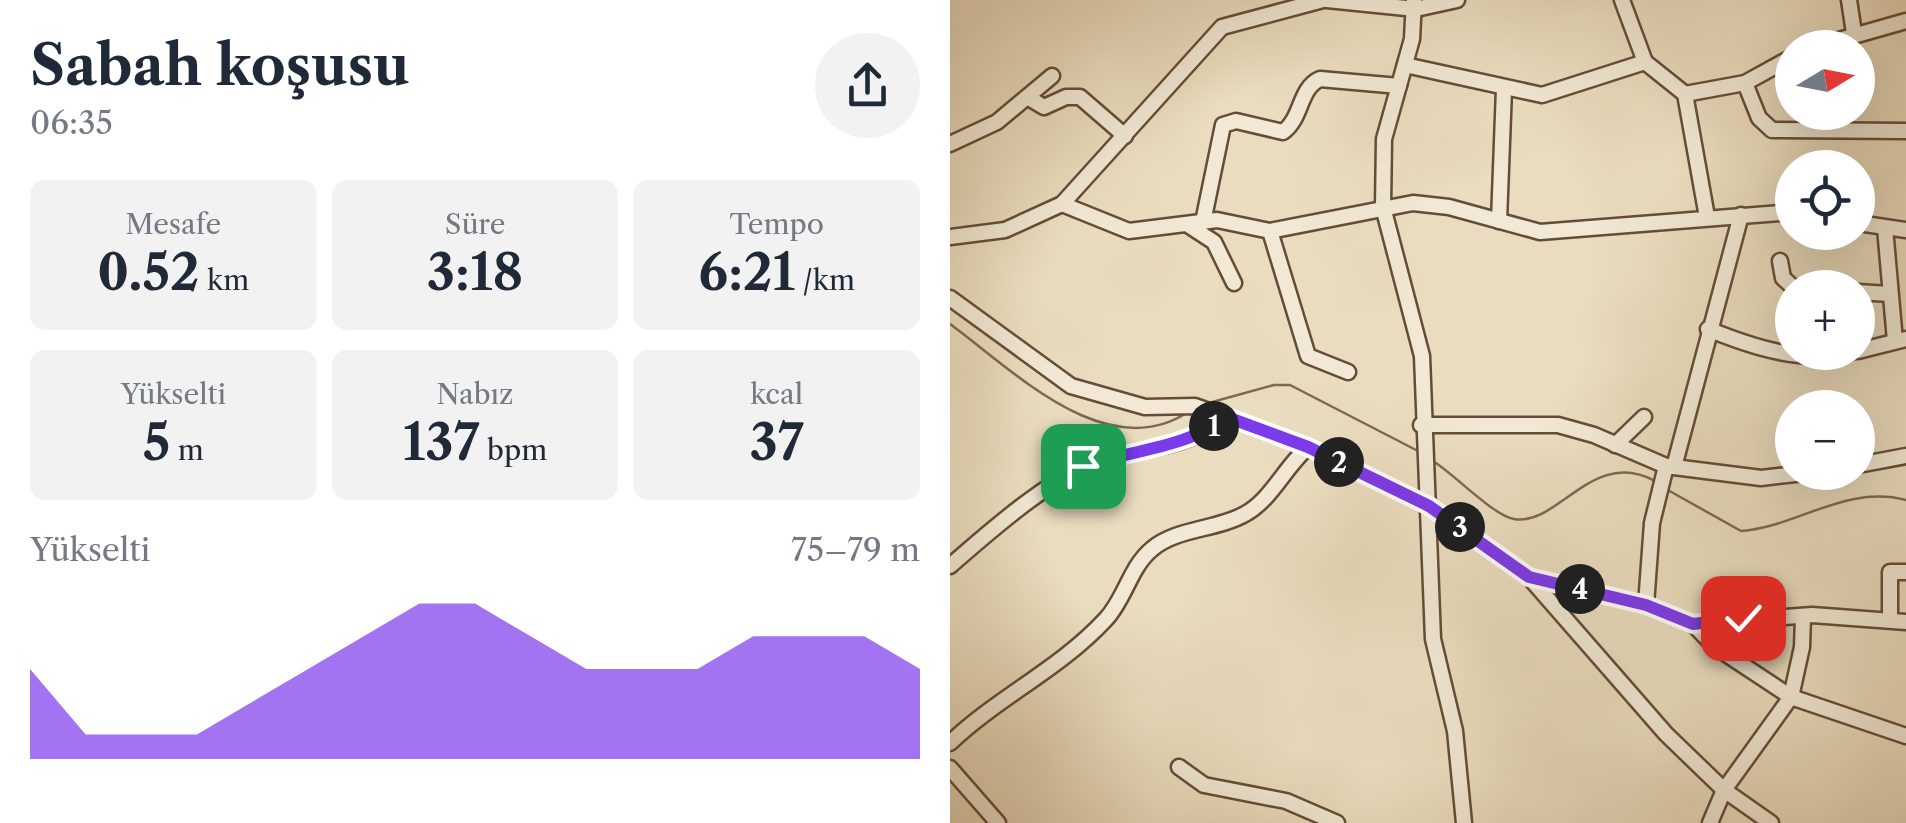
<!DOCTYPE html>
<html lang="tr">
<meta charset="utf-8">
<style>
:root{--surface:#fff;--page:#f2f2f3;--text:#1f2937;--muted:#747a83;--accent:#7c3aed}
body{margin:0;font-family:"Libre Caslon Text",serif;background:var(--page);color:var(--text);height:100vh;display:flex;flex-direction:column;font-size:38px;white-space:nowrap}
*{box-sizing:border-box;margin:0}
p{font-size:32px;color:var(--muted)}
.icon{flex:none;width:55px;height:55px;fill:none;stroke:currentColor;stroke-width:2;stroke-linecap:round;stroke-linejoin:round}
.map{position:relative;flex:1;overflow:hidden}
.panel{display:flex;flex-direction:column;background:var(--surface);width:950px}
.panel>*{flex:none}
.needle{width:65px;rotate:80deg}
.buttons{position:absolute;left:825px;top:30px;display:grid;gap:20px}
.buttons a{display:grid;place-items:center;width:100px;height:100px;border-radius:50%;background:var(--surface);box-shadow:0 10px 40px #0002;font-size:50px}
.pin{position:absolute;display:grid;place-items:center;width:85px;height:85px;color:#fff;margin:-42px;border-radius:20px;box-shadow:0 5px 15px #0006}
.km{position:absolute;width:50px;height:50px;margin:-25px;border-radius:50%;background:#222;color:#fff;font-size:28px;line-height:50px;text-align:center}
.round{display:grid;place-items:center;flex:none;width:105px;height:105px;border-radius:52px;background:var(--page)}
.overview{display:flex;align-items:center;justify-content:space-between;height:170px;padding:0 30px}
h1{font-size:55px;font-weight:700;line-height:75px}
.stats{display:grid;grid-template-columns:repeat(3,1fr);gap:15px;height:170px;padding:10px 30px}
.stats div{display:grid;align-content:center;border-radius:15px;background:var(--page);text-align:center}
.stats b{font-size:50px;font-weight:700}
.stats small{font-size:28px;font-weight:400}
.stats p{font-size:28px}
.chart{height:280px;padding:20px 30px}
.chart p{display:flex;justify-content:space-between}
.chart svg{width:100%;height:180px;margin-top:10px;fill:var(--accent);opacity:.7}
main{display:flex;flex:1;min-height:0}
.map>svg:first-child{display:block}
.lines{fill:none;stroke-linecap:round;stroke-linejoin:round}
.stream{stroke:#806851;stroke-width:2.5}
.minor-casing{stroke:#664c36;stroke-width:19}
.minor{stroke:#f1e9d5;stroke-width:14}
.route-casing{stroke:#fff;stroke-width:20}
.route{stroke:#7c3aed;stroke-width:12}
</style>
<main>
<section class="panel">
<div class="overview"><div><h1>Sabah koşusu</h1><p>06:35</p></div><a class="round"><svg class="icon" aria-label="share" viewBox="0 0 24 24"><path d="M12 15V3M7 8l5-5 5 5M5 13v7h14v-7"/></svg></a></div>
<div class="stats">
<div><p>Mesafe</p><b>0.52<small> km</small></b></div>
<div><p>Süre</p><b>3:18</b></div>
<div><p>Tempo</p><b>6:21<small> /km</small></b></div>
</div>
<div class="stats">
<div><p>Yükselti</p><b>5<small> m</small></b></div>
<div><p>Nabız</p><b>137<small> bpm</small></b></div>
<div><p>kcal</p><b>37</b></div>
</div>
<div class="chart"><p><span>Yükselti</span>75–79 m</p>
<svg viewBox="0 0 160 44" preserveAspectRatio="none"><path d="M0 44V22L10 38L20 38L30 38L40 30L50 22L60 14L70 6L80 6L90 14L100 22L110 22L120 22L130 14L140 14L150 14L160 22V44z"/></svg>
</div>
</section>
<div class="map">
<svg width="956" height="823" viewBox="0 0 956 823">
<rect width="100%" height="100%" fill="#eaddbf"/>
<filter id="stains"><feTurbulence type="fractalNoise" baseFrequency=".002" numOctaves="4"/><feColorMatrix values="0 0 0 0 .2 0 0 0 0 .09 0 0 0 0 .02 0 0 0 .5 -.17"/></filter>
<radialGradient id="worn" r=".72"><stop offset=".6" stop-color="#630" stop-opacity="0"/><stop offset="1" stop-color="#630" stop-opacity=".3"/></radialGradient>
<g class="lines">
<g class="stream">
<path d="M0,324C63,370 156,466 238,412"/>
<polyline points="255,404 324,385 340,385 468,451"/>
<path d="M483,461C504,474 544,516 564,519C608,527 642,447 705,481"/>
<path d="M716,489L791,531C847,527 896,484 956,500"/>
</g>
<defs>
<g id="minor">
<polyline points="377,0 466,9 507,0"/>
<polyline points="464,0 462,39 434,139 433,207 472,356 483,639 505,731 514,823"/>
<polyline points="672,0 695,62 735,94 757,217"/>
<polyline points="899,0 904,33"/>
<polyline points="861,48 956,21"/>
<polyline points="455,65 592,95 695,62"/>
<polyline points="795,83 809,118 822,130 956,131"/>
<polyline points="735,94 795,83 842,57"/>
<polyline points="79,98 94,107 116,97 130,97 175,136"/>
<polyline points="0,144 47,122 102,76"/>
<polyline points="112,204 179,231 267,220 320,231 463,203 499,207 590,232 842,212"/>
<polyline points="549,221 554,89"/>
<path d="M253,222L273,125L286,121L333,132C352,119 349,88 370,79L449,86"/>
<polyline points="908,223 956,230"/>
<polyline points="238,225 264,242 284,283"/>
<polyline points="935,228 945,341"/>
<polyline points="320,231 358,356 398,372"/>
<polyline points="0,237 55,230 112,204 272,27 373,0"/>
<polyline points="830,261 833,278 844,288"/>
<polyline points="908,292 939,294"/>
<polyline points="0,298 121,386 195,407 245,406 358,447 479,506 579,577 716,734 774,790 821,823"/>
<path d="M758,329C802,347 853,364 901,352"/>
<polyline points="908,351 956,339"/>
<polyline points="471,425 608,425 644,435 716,466 811,478 863,472"/>
<polyline points="665,445 694,417"/>
<polyline points="908,465 956,456"/>
<polyline points="724,467 791,215"/>
<path d="M0,566C39,532 109,469 159,458C190,451 255,442 275,416"/>
<polyline points="579,577 696,605 743,624 862,615 956,622"/>
<polyline points="696,605 702,523 716,466"/>
<polyline points="940,619 940,572 956,572"/>
<polyline points="743,624 764,646 841,697 956,736"/>
<path d="M0,743C48,697 110,669 156,619C175,599 180,567 202,549C226,528 267,530 295,514C321,500 335,467 358,447"/>
<polyline points="229,767 254,785 336,801 387,823"/>
<polyline points="0,768 48,823"/>
<polyline points="760,823 774,790 841,697 852,647 853,616"/>
</g>
</defs>
<use href="#minor" class="minor-casing"/>
<use href="#minor" class="minor"/>
</g>
<g class="lines">
<defs>
<path id="route" d="M133,466C169,453 251,445 274,416L358,447L479,506L579,577L696,605L743,624L793,618"/>
</defs>
<use href="#route" class="route-casing"/>
<use href="#route" class="route"/>
</g>
<rect width="100%" height="100%" filter="url(#stains)"/>
<rect width="100%" height="100%" fill="url(#worn)"/>
</svg>
<div class="buttons">
<a><svg class="needle" viewBox="-14 -14 28 28"><path d="M0-13l5 13h-10z" fill="#e53935"/><path d="M0 13l5-13h-10z" fill="#747a83"/></svg></a>
<a><svg class="icon" aria-label="locate" viewBox="0 0 24 24"><circle cx="12" cy="12" r="6"/><path d="M12 2v4M12 18v4M2 12h4M18 12h4"/></svg></a>
<a>+</a>
<a>−</a>
</div>
<div class="pin" style="left:133px;top:466px;background:#1e9e55"><svg class="icon" aria-label="arrive" viewBox="0 0 24 24"><path d="M6 21V4h12l-3 4 3 4H6"/></svg></div>
<div class="pin" style="left:793px;top:618px;background:#d93025"><svg class="icon" aria-label="check" viewBox="0 0 24 24"><path d="M5 12l5 5 9-10"/></svg></div>
<b class="km" style="left:264px;top:426px">1</b>
<b class="km" style="left:389px;top:462px">2</b>
<b class="km" style="left:510px;top:527px">3</b>
<b class="km" style="left:630px;top:589px">4</b>
</div>
</main>
